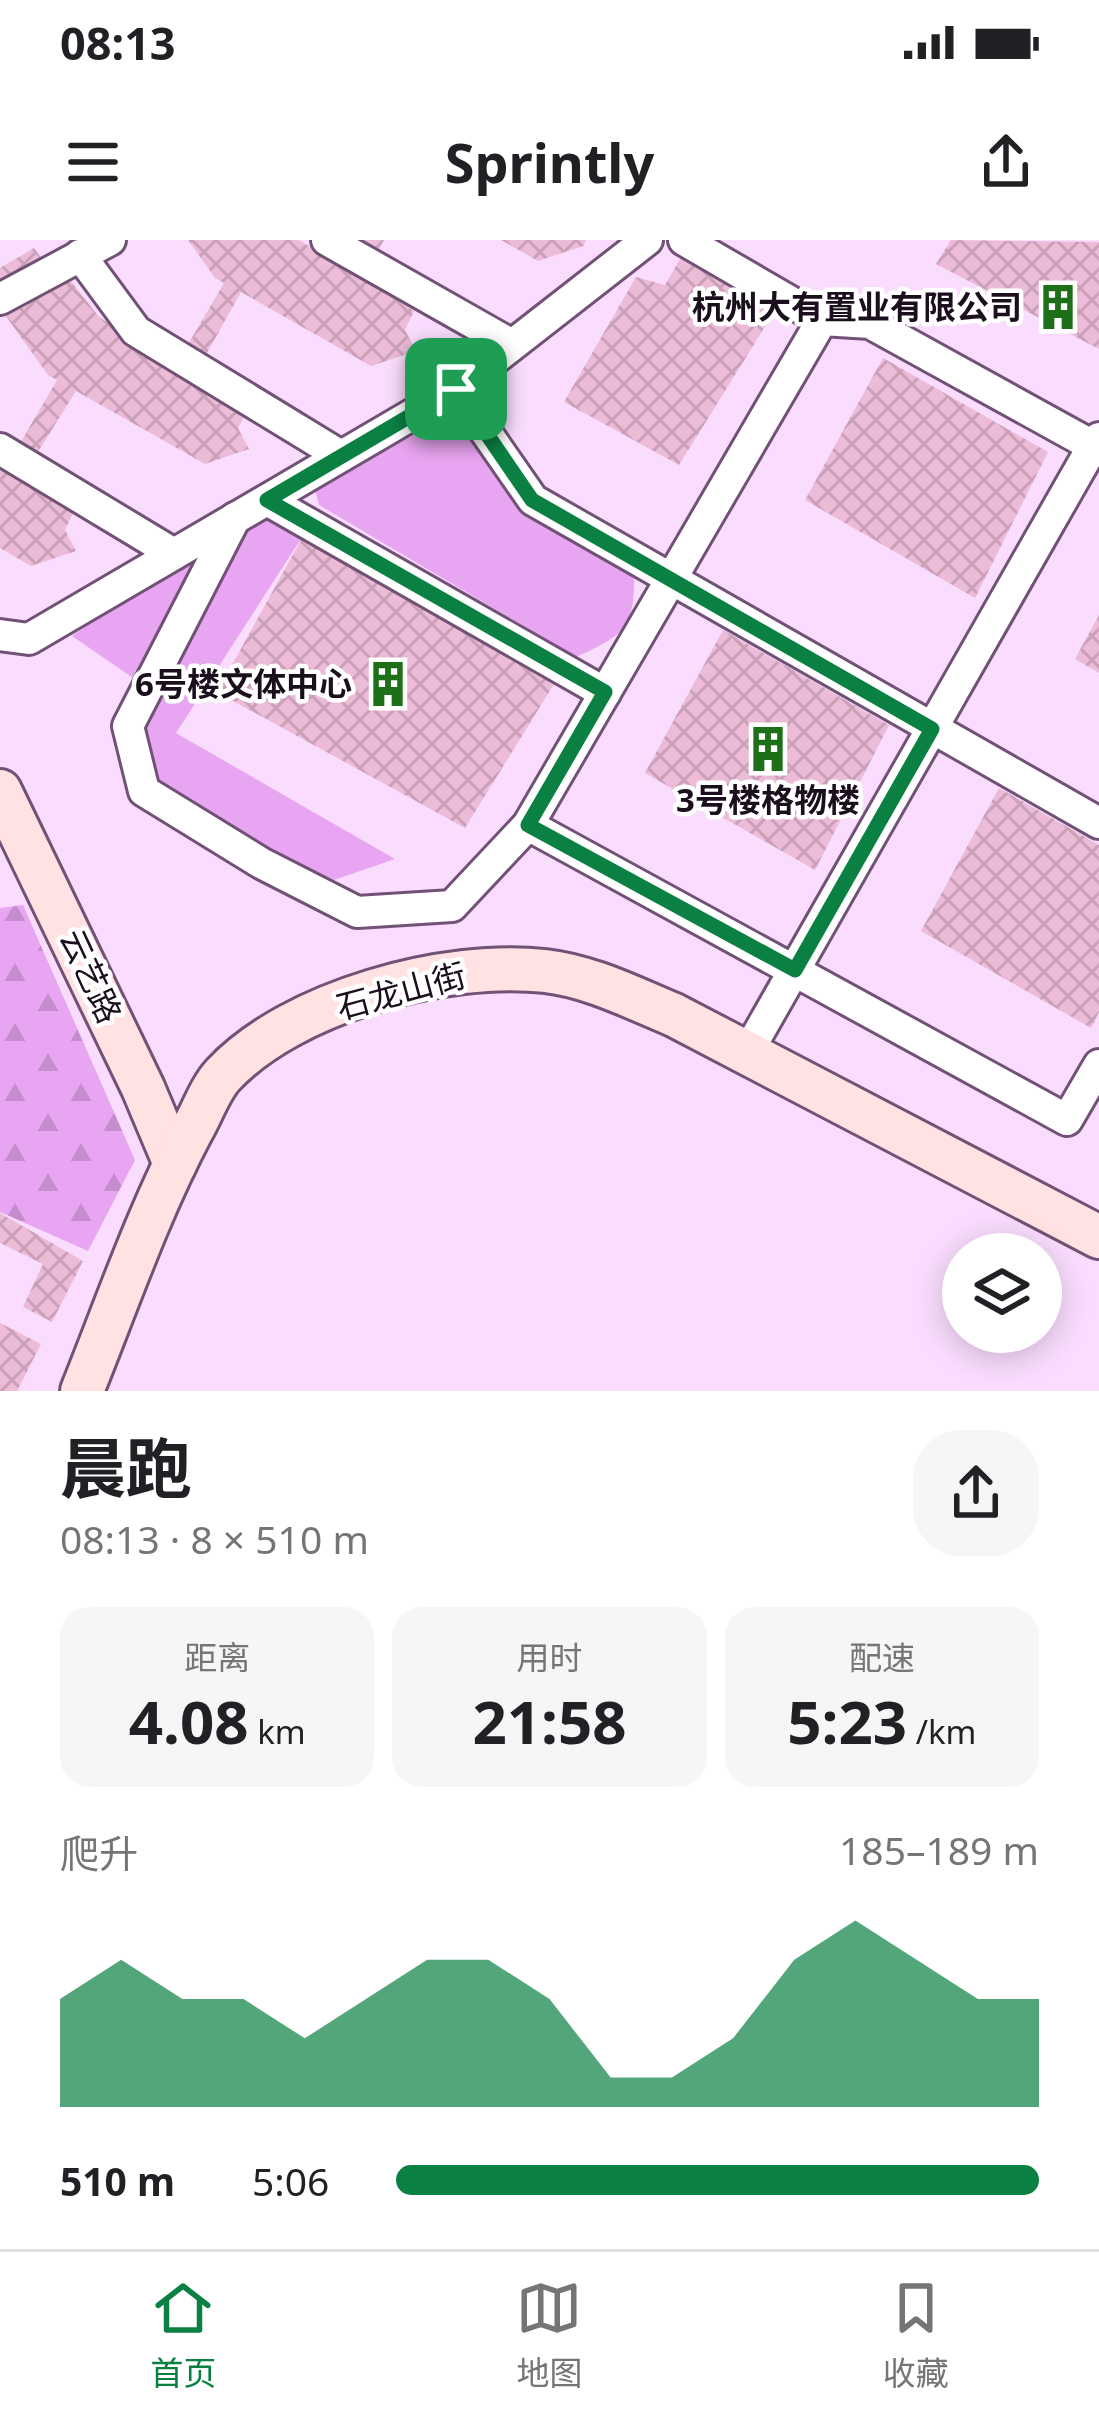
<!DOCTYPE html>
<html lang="zh">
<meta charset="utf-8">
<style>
:root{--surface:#fff;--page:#f6f6f6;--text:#202124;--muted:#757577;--line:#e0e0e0;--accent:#0b8043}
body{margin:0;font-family:"Noto Sans","Noto Sans SC",sans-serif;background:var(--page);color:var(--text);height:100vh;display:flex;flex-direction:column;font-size:45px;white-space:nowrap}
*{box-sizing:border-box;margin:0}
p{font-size:39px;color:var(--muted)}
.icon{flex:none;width:66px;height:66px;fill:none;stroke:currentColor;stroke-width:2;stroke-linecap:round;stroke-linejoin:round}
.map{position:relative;height:1151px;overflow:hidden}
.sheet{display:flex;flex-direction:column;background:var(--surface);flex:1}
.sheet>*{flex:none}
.fabs{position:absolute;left:942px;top:993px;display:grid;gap:24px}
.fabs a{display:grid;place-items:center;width:120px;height:120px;border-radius:50%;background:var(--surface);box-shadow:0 6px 30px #0003;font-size:60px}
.pin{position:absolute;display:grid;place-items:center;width:102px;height:102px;color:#fff;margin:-51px;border-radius:24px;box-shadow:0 6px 18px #0006}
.round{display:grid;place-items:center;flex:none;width:126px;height:126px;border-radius:48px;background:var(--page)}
.overview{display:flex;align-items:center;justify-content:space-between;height:204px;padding:0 60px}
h1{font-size:66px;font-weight:700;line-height:90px}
.metrics{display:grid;grid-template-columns:repeat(3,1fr);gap:18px;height:204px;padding:12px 60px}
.metrics div{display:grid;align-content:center;border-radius:30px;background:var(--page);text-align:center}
.metrics b{font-size:60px;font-weight:700}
.metrics small{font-size:33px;font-weight:400}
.metrics p{font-size:33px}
.chart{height:336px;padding:24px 60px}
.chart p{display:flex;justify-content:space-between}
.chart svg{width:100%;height:216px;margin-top:12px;fill:var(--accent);opacity:.7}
ul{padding:0 60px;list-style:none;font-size:39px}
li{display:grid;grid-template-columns:192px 144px 1fr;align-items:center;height:90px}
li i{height:30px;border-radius:15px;background:var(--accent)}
.status{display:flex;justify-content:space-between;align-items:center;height:84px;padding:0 60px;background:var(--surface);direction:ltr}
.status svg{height:33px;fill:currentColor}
header{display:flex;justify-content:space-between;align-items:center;height:156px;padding:0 60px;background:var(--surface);font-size:54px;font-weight:700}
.tabs{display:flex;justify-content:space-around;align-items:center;height:168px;border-top:3px solid var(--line);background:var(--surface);font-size:33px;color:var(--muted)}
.tabs a{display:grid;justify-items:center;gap:6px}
.tabs .selected{color:var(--accent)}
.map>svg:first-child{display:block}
.green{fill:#e8a5f1}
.forest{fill:url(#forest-firs)}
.building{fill:url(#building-cross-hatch)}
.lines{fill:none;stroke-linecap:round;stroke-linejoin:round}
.street-casing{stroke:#715276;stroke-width:36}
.secondary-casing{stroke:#715276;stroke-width:48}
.street{stroke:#fff;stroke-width:30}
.secondary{stroke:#ffe2e1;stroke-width:42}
.route-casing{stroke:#fff;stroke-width:24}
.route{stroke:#0b8043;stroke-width:15}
.labels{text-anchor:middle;stroke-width:9;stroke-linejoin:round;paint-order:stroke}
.poi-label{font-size:33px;font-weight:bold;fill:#1b0e1d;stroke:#fff;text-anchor:end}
.street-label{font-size:33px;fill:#1b0e1d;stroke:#fff}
</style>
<div class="status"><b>08:13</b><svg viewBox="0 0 49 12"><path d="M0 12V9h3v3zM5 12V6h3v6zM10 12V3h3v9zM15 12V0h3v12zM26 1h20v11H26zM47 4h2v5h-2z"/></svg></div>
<header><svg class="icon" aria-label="menu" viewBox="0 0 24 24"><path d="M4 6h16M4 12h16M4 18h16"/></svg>Sprintly<svg class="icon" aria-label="share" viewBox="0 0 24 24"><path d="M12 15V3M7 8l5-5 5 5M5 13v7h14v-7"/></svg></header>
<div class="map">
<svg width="1099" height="1151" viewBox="0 0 1099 1151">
<defs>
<pattern id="forest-firs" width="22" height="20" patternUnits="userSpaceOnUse" patternTransform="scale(3)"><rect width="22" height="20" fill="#e8a5f1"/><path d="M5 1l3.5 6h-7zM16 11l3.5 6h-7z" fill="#c68dce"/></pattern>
<pattern id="building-cross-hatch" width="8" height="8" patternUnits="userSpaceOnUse" patternTransform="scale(3)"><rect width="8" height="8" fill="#ecbbd8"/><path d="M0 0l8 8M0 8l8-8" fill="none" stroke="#caa0b9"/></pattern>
</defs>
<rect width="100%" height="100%" fill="#faddfe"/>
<g class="green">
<path d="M451,177L525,265L634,333C635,389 624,395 576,417L319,265L314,245Z"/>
<polygon points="255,267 306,291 176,493 395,619 334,640 144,551 136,440 72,396"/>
</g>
<polygon class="forest" points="23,665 135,920 88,1011 0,972 0,668"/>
<g class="building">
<polygon points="188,0 299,0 343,27 359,0 384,0 362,39 414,71 405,90 416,111 371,126 241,52 198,129 176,125 224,43 215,38"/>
<polygon points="501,0 586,0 583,6 538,21"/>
<polygon points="951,0 1099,2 1099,109 936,24"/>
<polygon points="34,8 55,37 63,31 99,77 248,169 238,188 249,209 205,224 76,151 21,239 74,271 65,290 76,311 31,326 0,308 0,226 5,229 57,140 48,135 0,68 0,28"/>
<polygon points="684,12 779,64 679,225 564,162 636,37 665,45"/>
<polygon points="883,118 1048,212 975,358 805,260"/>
<polygon points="306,291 559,436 465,588 217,452"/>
<polygon points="1099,375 1099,433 1075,419"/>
<polygon points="723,390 889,485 815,630 645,533"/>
<polygon points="999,548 1099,605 1099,772 1091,788 921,691"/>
<polygon points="0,973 83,1021 52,1082 23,1067 43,1024 0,1003"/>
<polygon points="0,1083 41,1104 17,1151 0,1151"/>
</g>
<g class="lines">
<defs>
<g id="street">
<polyline points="327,0 512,105"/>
<polyline points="684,0 822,80 528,585 1067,880 1099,825"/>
<polyline points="80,15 136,91 341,216"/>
<polyline points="0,59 110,0"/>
<polyline points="822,80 870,83 1093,206 1099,198"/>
<polyline points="456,149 647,0"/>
<polyline points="0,209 174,314"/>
<polyline points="267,260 605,453"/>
<polyline points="235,278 128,486 144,551 261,623 357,672 452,666 528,585"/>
<polyline points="0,395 29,399 456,149 533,260 1099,583"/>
<polyline points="747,813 1093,206 1099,210"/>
</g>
<g id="secondary">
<polyline points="0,551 143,848 175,924"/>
<path d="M82,1151C117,1064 148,973 192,890C202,873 210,849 223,835C292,761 446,720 545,731C590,736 633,758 674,775L1099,997"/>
</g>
</defs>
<use href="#street" class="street-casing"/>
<use href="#secondary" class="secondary-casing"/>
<use href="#street" class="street"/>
<use href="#secondary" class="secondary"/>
</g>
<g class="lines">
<defs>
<polygon id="route" points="456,149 532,260 932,489 795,730 528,585 605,452 267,260"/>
</defs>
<use href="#route" class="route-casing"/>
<use href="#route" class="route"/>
</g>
<defs>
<symbol id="building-bare" viewBox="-9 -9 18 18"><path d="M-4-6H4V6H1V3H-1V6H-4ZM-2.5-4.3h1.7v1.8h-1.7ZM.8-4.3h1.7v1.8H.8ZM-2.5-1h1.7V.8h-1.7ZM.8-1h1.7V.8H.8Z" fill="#1d7018" stroke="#fff" stroke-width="2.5" paint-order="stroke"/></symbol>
</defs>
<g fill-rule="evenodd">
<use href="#building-bare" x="1025" y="34" width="66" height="66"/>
<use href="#building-bare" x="355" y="411" width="66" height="66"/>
<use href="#building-bare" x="735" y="476" width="66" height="66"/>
</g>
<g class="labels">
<g class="poi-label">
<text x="1022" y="79">杭州大有置业有限公司</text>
<text x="352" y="456">6号楼文体中心</text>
<text x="768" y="572" text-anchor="middle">3号楼格物楼</text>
</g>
<g class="street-label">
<text transform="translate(91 736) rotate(65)" y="12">云艺路</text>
<text transform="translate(401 751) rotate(-15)" y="12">石龙山街</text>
</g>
</g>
</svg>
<div class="fabs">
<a><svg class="icon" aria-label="layers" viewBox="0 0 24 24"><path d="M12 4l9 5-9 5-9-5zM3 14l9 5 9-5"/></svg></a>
</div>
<div class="pin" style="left:456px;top:149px;background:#1e9e55"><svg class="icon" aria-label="arrive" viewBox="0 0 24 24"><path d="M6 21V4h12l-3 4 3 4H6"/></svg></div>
</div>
<section class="sheet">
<div class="overview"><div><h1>晨跑</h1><p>08:13 · 8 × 510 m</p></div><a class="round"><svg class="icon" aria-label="share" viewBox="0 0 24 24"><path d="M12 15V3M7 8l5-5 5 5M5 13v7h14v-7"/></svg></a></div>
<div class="metrics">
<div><p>距离</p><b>4.08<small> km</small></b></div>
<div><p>用时</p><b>21:58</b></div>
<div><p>配速</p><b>5:23<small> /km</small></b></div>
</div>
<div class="chart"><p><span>爬升</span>185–189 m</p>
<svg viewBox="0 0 160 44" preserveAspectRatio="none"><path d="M0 44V22L10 14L20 22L30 22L40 30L50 22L60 14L70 14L80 22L90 38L100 38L110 30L120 14L130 6L140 14L150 22L160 22V44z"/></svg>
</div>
<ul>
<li><b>510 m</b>5:06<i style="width:100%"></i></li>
</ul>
</section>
<nav class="tabs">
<a class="selected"><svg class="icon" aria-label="home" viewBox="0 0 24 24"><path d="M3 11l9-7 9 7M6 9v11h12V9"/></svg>首页</a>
<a><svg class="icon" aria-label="map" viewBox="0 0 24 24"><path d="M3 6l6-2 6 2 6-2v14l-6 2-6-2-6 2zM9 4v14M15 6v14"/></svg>地图</a>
<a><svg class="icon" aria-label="saved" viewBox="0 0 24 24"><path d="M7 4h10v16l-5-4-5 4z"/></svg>收藏</a>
</nav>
